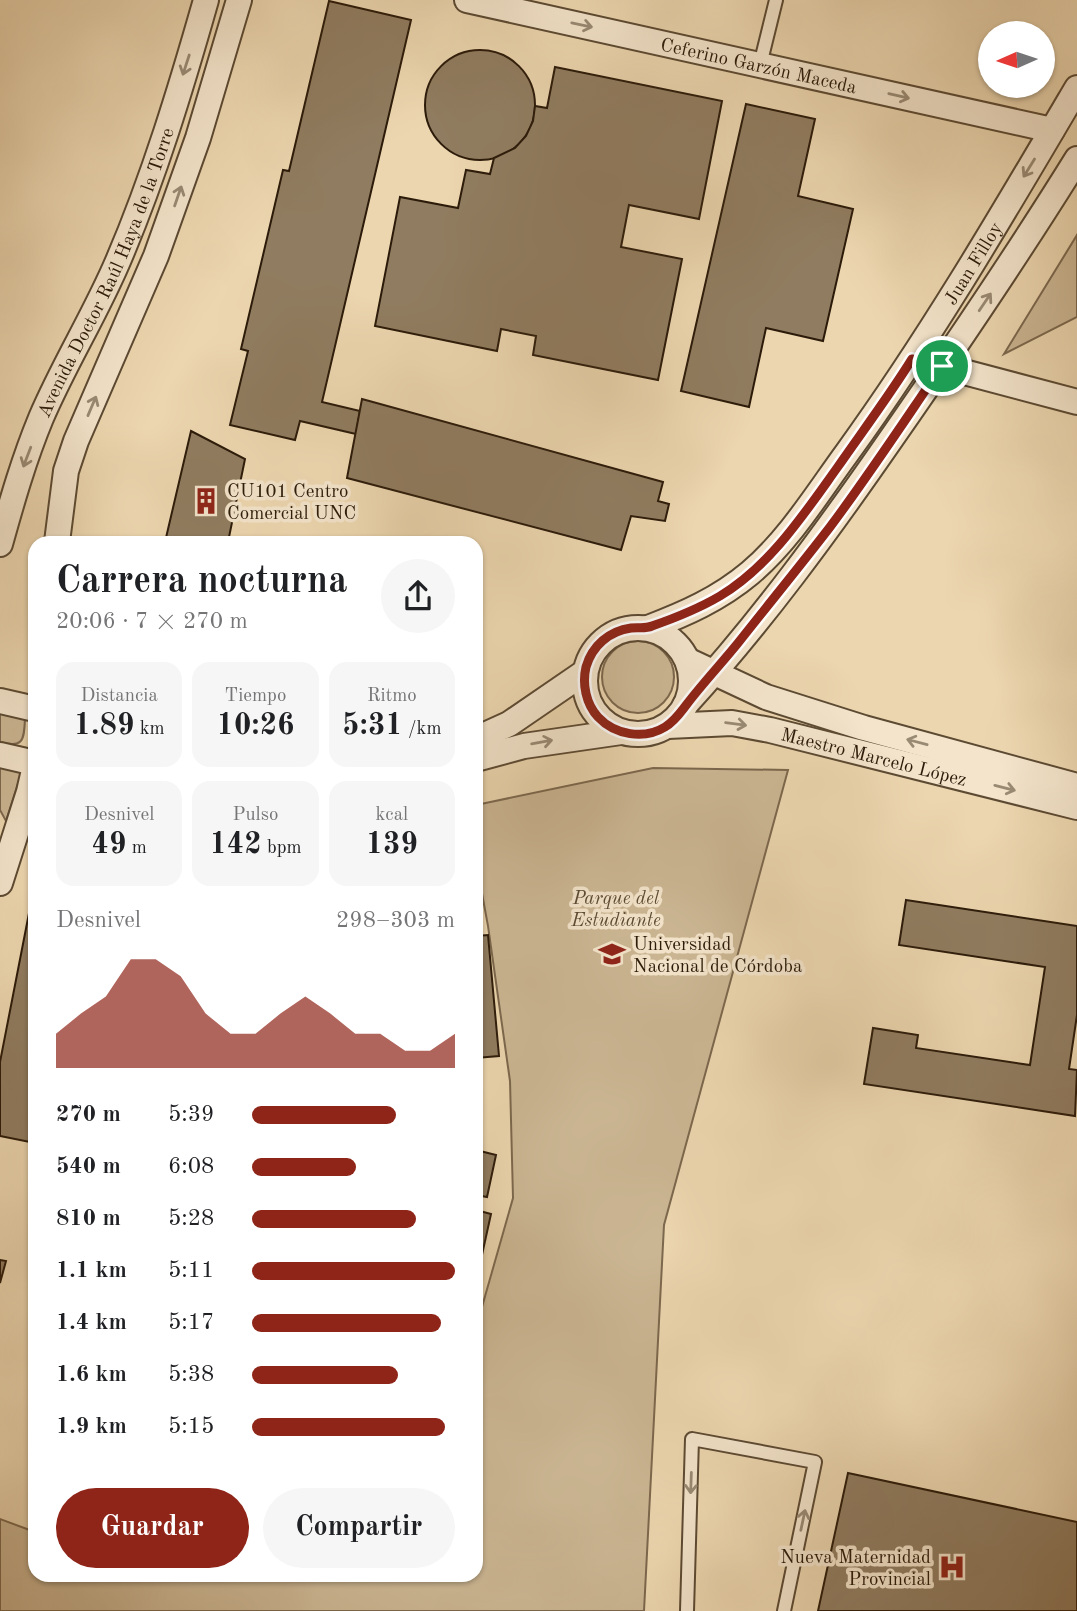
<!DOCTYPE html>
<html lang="es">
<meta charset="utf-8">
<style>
:root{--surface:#fff;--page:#f6f6f6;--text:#202124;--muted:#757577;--accent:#8f2418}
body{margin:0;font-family:"Old Standard TT",serif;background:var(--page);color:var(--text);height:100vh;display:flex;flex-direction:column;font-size:26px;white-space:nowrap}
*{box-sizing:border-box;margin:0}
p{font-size:23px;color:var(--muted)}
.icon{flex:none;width:38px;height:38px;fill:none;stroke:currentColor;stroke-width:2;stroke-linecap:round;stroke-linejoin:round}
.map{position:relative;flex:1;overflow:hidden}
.panel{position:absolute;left:28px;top:536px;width:455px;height:1046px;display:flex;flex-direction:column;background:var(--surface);border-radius:21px;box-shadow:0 2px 5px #0004}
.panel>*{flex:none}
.needle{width:46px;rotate:267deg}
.tools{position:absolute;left:978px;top:21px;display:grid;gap:14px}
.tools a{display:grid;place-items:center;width:77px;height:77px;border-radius:50%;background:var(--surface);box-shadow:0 2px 5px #0004;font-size:35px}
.pin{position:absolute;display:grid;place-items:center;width:60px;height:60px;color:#fff;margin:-30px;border:4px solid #fff;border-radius:50%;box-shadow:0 2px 7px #0007}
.round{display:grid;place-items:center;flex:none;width:74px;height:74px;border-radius:37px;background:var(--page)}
.overview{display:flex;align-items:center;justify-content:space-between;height:119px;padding:0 28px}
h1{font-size:38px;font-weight:800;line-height:52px}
.figures{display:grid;grid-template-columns:repeat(3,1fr);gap:10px;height:119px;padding:7px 28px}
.figures div{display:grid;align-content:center;border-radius:18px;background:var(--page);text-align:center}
.figures b{font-size:30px;font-weight:800}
.figures small{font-size:19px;font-weight:400}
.figures p{font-size:19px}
.chart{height:196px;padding:14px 28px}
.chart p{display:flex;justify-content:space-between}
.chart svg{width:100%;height:126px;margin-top:7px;fill:var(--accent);opacity:.7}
.action{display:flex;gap:14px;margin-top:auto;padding:14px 28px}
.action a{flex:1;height:80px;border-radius:42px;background:var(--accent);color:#fff;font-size:28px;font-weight:800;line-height:80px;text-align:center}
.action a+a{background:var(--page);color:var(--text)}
ul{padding:0 28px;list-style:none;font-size:23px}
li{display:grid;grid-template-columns:112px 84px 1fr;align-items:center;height:52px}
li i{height:18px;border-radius:9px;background:var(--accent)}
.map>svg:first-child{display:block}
.green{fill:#cbb693;stroke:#7c684e;stroke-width:2}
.building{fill:#907c60;stroke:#2c1b0a;stroke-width:2}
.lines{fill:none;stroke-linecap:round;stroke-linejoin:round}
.service-casing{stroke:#5c4a33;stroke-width:16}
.minor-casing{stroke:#5c4a33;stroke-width:28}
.service{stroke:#f3e4cb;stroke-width:12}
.minor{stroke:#f3e4cb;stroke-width:24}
.oneway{stroke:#998a74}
.route-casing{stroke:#fff;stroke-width:14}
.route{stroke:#8f2418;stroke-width:9}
.labels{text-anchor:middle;stroke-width:7;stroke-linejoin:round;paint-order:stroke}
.street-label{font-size:19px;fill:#2c1b0a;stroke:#f3e4cb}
.poi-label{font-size:19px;fill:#2c1b0a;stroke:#f3e4cb;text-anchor:start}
.park-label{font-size:19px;font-style:italic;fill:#5c4a33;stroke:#f3e4cb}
</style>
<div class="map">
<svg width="1077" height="1611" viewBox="0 0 1077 1611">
<rect width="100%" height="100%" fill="#ecd6af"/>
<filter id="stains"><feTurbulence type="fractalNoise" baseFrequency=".00286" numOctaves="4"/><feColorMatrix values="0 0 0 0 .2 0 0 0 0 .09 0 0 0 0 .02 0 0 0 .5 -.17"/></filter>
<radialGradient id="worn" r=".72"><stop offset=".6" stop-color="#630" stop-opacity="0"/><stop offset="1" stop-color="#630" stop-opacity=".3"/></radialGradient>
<g class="green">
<polygon points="1077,235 1077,317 1004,354"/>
<circle cx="638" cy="677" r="36"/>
<path d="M0,709L25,719C24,741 23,748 0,742Z"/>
<polygon points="0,764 22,771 6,821 0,810"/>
<polygon points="653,768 788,770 664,1225 644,1611 0,1611 0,1519 35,1532 35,1575 476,1575 476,1528 480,1515 476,1502 476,1328 513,1198 510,1081 488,926 476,861 476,805"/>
</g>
<g class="building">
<polygon points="329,1 411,20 322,402 360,411 356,434 300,421 295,440 230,425 248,351 241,349 283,170 289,171"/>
<circle cx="480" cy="105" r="55"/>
<polygon points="555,67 722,101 699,219 629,205 621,247 682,259 658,380 533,355 536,336 501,329 497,351 375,326 400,197 458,208 466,170 490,174 494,158 515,148 526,136 533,121 535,106 547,108"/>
<polygon points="746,104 815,119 798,196 853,209 823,341 766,328 749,407 681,391"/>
<polygon points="362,399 663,482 658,501 669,504 665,521 631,516 621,550 347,478"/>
<polygon points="191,431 245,459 228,542 165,542"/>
<polygon points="906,900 1077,926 1077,1015 1069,1069 1077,1070 1075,1116 864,1084 873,1028 918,1035 916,1048 1030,1065 1045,967 899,945"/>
<polygon points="30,908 35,909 35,1143 0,1136 0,1062"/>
<polygon points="488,935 499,1056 476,1058 476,936"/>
<polygon points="476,1097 481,1101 478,1127 476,1128"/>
<polygon points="476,1150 496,1155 487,1197 476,1195"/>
<polygon points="476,1210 491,1214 476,1282"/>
<polygon points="0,1260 6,1261 0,1283"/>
<polygon points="848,1473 1077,1522 1077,1611 818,1611"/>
<polygon points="35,1476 35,1499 30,1498"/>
</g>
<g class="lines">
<defs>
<g id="service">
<polyline points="760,65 776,0"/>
<polyline points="687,1611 692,1439 815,1462 784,1611"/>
</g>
<g id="minor">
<path id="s1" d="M467,0L1052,130"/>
<polyline points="930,363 1077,402"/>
<polyline points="57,542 66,471 76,441 156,256 198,138 239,0"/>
<path id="s2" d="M0,544C12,501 24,459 41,418C64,364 95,315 118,261C154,177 181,88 206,0"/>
<circle cx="638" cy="681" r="53"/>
<path id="s3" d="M648,628C685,614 719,599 750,573C789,540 817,494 847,453C931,337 1004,212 1077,88"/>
<polyline points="687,660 766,697 864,728 1077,786"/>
<polyline points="0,701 35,709"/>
<path d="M686,704C761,622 828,530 891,439C955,347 1018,254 1077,159"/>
<path id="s4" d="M668,726L732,723L770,730L1077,807"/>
<polyline points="476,739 509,724 585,672"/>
<polyline points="0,755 35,763"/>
<polyline points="476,759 524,746 621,732"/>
<polyline points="0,883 29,792 35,766"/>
</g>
</defs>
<use href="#service" class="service-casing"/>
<use href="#minor" class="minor-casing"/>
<use href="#service" class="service"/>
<use href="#minor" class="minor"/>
</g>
<defs><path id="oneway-shaft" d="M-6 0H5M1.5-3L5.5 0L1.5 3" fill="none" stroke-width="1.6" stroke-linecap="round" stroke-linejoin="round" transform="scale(1.75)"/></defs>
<g class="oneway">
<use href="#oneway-shaft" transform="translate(582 25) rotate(12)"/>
<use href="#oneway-shaft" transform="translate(186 65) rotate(108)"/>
<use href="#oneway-shaft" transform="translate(899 96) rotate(13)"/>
<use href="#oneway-shaft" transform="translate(1029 168) rotate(122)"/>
<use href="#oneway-shaft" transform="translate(178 196) rotate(-71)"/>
<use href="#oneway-shaft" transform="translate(985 302) rotate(-56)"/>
<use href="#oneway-shaft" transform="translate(92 406) rotate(-67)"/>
<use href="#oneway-shaft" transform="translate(27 457) rotate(111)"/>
<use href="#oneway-shaft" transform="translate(736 724) rotate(7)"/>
<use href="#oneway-shaft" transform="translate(542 742) rotate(-10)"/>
<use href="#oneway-shaft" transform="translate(917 742) rotate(-165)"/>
<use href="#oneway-shaft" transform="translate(1005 788) rotate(14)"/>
<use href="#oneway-shaft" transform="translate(691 1483) rotate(92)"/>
<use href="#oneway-shaft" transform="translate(803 1520) rotate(-78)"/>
</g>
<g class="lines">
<defs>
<path id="route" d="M912,359L942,366C905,420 869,475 830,527C800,566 768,605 738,643C721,664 703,683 687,704C680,713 675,721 665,727C644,740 615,735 598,717C586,704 582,684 586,667C592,646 609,631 631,628C639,627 645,629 652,626C675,618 698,609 720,596C770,566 804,514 837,468C862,432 889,396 912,359Z"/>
</defs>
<use href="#route" class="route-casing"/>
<use href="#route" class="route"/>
</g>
<defs>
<symbol id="building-bare" viewBox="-9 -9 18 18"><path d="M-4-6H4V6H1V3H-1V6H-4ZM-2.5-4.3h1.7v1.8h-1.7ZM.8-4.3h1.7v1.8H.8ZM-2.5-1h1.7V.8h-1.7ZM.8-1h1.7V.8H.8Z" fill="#8f2418" stroke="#f3e4cb" stroke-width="2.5" paint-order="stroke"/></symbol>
<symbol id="university-bare" viewBox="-9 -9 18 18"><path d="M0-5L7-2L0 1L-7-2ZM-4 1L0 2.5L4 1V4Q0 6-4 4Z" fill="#8f2418" stroke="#f3e4cb" stroke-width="2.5" paint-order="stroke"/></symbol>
<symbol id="hospital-bare" viewBox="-9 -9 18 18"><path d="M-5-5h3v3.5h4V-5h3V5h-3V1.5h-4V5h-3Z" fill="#8f2418" stroke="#f3e4cb" stroke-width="2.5" paint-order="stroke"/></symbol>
</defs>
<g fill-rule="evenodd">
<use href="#building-bare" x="187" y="482" width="38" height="38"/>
<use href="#university-bare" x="593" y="935" width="38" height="38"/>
<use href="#hospital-bare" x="933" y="1548" width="38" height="38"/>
</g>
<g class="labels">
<g class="street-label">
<text dy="7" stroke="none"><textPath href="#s1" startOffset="299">Ceferino Garzón Maceda</textPath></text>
<text dy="7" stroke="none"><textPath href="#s3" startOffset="499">Juan Filloy</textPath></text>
<text dy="7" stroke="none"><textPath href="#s2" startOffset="292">Avenida Doctor Raúl Haya de la Torre</textPath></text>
<text dy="7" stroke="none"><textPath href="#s4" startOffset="210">Maestro Marcelo López</textPath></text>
</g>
<g class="poi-label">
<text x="227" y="497">CU101 Centro<tspan x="227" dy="22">Comercial UNC</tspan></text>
<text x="633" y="950">Universidad<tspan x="633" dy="22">Nacional de Córdoba</tspan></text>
<text x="931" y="1563" text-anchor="end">Nueva Maternidad<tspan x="931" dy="22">Provincial</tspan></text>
</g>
<g class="park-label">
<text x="616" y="904">Parque del<tspan x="616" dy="22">Estudiante</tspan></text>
</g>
</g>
<rect width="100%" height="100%" filter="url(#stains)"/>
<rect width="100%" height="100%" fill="url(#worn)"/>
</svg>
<div class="tools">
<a><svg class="needle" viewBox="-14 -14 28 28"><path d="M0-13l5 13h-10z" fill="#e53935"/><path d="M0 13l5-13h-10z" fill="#757577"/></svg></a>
</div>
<div class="pin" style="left:942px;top:366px;background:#1e9e55"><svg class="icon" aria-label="arrive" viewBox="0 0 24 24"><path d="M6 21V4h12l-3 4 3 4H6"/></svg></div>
<section class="panel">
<div class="overview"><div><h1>Carrera nocturna</h1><p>20:06 · 7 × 270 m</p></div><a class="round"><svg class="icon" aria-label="share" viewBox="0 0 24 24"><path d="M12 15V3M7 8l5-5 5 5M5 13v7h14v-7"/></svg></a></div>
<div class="figures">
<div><p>Distancia</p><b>1.89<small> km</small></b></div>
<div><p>Tiempo</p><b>10:26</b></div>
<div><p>Ritmo</p><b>5:31<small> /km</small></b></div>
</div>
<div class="figures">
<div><p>Desnivel</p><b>49<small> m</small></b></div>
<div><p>Pulso</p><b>142<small> bpm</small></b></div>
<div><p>kcal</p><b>139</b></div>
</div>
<div class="chart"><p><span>Desnivel</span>298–303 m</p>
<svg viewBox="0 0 160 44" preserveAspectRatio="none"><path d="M0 44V32L10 25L20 19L30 6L40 6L50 12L60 25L70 32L80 32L90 25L100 19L110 25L120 32L130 32L140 38L150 38L160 32V44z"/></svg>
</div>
<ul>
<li><b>270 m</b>5:39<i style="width:71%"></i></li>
<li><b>540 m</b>6:08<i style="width:51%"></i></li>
<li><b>810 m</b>5:28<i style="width:81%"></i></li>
<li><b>1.1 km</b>5:11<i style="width:100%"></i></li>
<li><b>1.4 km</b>5:17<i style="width:93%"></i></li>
<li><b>1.6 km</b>5:38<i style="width:72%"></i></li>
<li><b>1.9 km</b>5:15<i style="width:95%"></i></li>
</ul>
<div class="action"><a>Guardar</a><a>Compartir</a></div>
</section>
</div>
